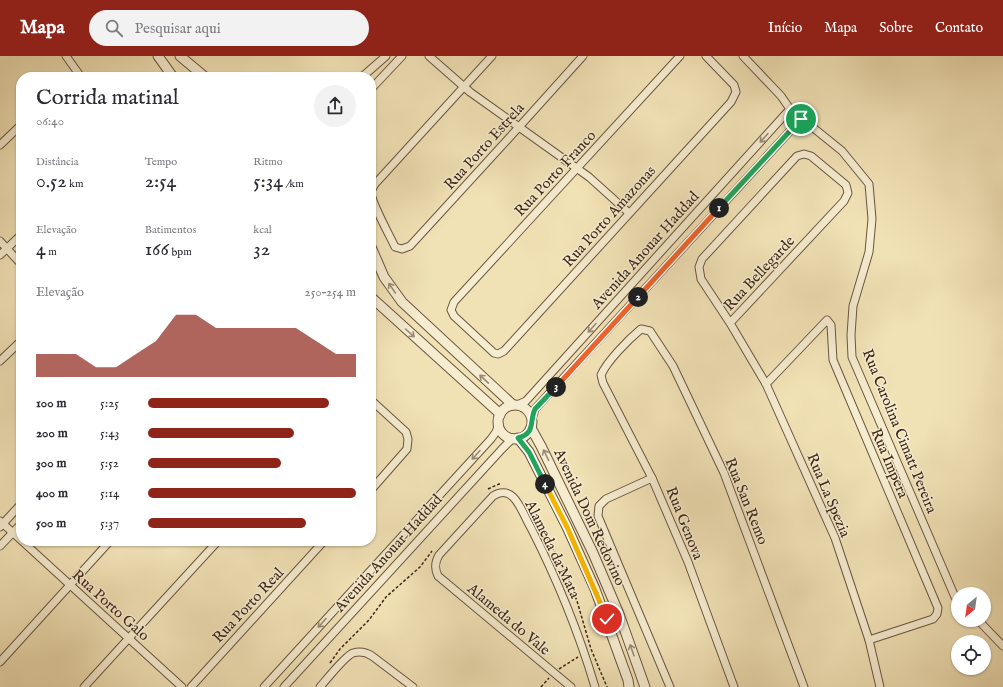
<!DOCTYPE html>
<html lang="pt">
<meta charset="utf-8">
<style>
:root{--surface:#fff;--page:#f2f2f3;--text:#2b2b33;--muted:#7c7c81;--accent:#8f2418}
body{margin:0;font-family:"IM FELL English",serif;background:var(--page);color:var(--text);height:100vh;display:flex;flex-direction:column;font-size:15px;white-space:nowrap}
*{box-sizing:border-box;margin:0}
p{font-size:13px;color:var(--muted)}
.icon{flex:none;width:22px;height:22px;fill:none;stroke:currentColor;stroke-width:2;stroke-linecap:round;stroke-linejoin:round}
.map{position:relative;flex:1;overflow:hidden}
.side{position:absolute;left:16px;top:16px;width:360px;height:474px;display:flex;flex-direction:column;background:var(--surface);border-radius:16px;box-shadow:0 1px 3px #0004}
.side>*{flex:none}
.needle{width:26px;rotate:209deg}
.controls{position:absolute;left:951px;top:531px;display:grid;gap:8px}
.controls a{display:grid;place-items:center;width:40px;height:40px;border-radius:50%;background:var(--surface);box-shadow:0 1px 3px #0004;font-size:20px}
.pin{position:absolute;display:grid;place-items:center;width:34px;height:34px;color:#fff;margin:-17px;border:2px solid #fff;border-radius:50%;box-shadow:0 1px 4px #0007}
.km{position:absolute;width:20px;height:20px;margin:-10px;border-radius:50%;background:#222;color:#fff;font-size:11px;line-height:20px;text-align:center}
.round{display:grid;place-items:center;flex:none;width:42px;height:42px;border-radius:21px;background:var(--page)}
.head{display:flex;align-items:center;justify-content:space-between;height:68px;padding:0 20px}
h1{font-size:22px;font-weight:600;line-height:30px}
.stats{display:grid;grid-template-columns:repeat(3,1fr);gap:6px;height:68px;padding:4px 20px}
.stats div{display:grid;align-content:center}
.stats b{font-size:20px;font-weight:600}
.stats small{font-size:11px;font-weight:400}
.stats p{font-size:11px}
.chart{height:112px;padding:8px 20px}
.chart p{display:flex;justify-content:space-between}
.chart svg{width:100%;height:72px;margin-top:4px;fill:var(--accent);opacity:.7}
ul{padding:0 20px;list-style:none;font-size:13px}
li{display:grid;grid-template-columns:64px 48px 1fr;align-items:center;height:30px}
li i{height:10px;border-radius:5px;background:var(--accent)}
header{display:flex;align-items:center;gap:24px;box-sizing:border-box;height:56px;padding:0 20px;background:var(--accent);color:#fff}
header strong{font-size:19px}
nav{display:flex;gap:22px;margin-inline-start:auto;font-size:14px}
.search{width:280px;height:36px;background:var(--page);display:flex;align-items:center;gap:10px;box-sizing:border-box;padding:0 14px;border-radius:22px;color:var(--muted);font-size:15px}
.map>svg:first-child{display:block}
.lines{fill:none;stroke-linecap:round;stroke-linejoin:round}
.minor-casing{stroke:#6a5640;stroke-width:9}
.tertiary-casing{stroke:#6a5640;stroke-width:11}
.path{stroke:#3d2719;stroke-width:1.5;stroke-dasharray:3 2;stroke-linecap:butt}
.minor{stroke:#f6ecd0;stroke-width:7}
.tertiary{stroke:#f6ecd0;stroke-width:9}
.oneway{stroke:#9a8a74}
.split-1-casing{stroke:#fff;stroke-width:8}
.split-2-casing{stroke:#fff;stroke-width:8}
.split-3-casing{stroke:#fff;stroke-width:8}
.split-4-casing{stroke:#fff;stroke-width:8}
.split-5-casing{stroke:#fff;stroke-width:8}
.split-6-casing{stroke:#fff;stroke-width:8}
.split-1{stroke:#22a559;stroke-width:5}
.split-2{stroke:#f0652b;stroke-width:5}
.split-3{stroke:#f0652b;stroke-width:5}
.split-4{stroke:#22a559;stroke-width:5}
.split-5{stroke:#f5b400;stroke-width:5}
.split-6{stroke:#f5b400;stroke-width:5}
.labels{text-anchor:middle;stroke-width:3;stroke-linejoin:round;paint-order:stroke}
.street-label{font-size:15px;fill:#3d2719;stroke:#f6ecd0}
</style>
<header>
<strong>Mapa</strong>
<div class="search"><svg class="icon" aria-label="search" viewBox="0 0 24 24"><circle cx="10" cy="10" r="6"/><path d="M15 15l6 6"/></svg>Pesquisar aqui</div>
<nav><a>Início</a><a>Mapa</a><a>Sobre</a><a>Contato</a></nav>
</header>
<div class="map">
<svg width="1003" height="631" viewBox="0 0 1003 631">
<rect width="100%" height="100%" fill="#f1e2b6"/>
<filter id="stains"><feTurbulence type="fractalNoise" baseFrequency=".005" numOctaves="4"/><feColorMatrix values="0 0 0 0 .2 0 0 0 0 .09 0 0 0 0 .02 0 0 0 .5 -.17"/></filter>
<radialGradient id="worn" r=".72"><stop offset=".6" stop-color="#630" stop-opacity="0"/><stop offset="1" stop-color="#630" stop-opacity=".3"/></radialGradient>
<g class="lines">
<defs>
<g id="minor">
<polyline points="66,0 81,21"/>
<polyline points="429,0 470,36 589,121 629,157"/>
<path d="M492,0L375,128C373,132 371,134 371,137C372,148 390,180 395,191L402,193L410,190L519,71L583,0"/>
<polyline points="680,0 454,246 451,254 454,260 494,297 498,298 504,295 731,46 736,36 734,29 706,0"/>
<polyline points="743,0 781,40 790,53 842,95 869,128 872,163 869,196 853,250 851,279 852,301 955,541 958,544"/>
<polyline points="362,21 386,0"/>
<polyline points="371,33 402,0"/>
<polyline points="0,89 21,69"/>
<polyline points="0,185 21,208"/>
<polyline points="0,199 21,179"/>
<polyline points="730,267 844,145 848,137 846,129 811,100 804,98 797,100 702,203 699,211 701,223 730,267 766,328 835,482 869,584 880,631"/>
<polyline points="0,305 21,285"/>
<polyline points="766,328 827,264 831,269 833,304 938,552 937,558 933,563 869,584"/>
<polyline points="371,344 406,376 408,383 407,393 371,434"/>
<polyline points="517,349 526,345 790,53"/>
<polyline points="532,363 535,353 801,63"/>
<polyline points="652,422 606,443 599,450 598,460 670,631"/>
<polyline points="0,465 21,484"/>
<polyline points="0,471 21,448"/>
<polyline points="22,485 182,631"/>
<polyline points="0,490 21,468"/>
<polyline points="978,564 1003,590"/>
<polyline points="0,606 110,485"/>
<polyline points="84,631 218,485"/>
<polyline points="191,631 324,485"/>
<polyline points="264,631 491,383 496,376 499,368"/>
<polyline points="284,631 502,393 513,382"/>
<path d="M320,631C327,623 345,600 353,597C360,595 366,596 372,600L413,631"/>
<path d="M571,631L438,520C434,512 435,506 439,499L493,440C499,436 507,435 513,441C521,449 525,462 531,472C557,523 579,577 595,631"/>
<path d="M734,631L688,506L652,422L603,327L601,319C607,305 629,283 641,273L650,275L673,310L724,417L804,631"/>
</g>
<g id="tertiary">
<polyline points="158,0 173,21"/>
<polyline points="180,0 205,21"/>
<polyline points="371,191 384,221 402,246 513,349"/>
<polyline points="371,241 498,356 500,359"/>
<circle cx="515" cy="366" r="17"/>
<polyline points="531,372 541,390 593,497 619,558 645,631"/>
<polyline points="518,382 529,396 567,471 595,533 628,624 629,631"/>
</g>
</defs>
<use href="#minor" class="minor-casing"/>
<use href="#tertiary" class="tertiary-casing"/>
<g class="path">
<polyline points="488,433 499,428 501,429"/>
<polyline points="528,447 565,515 577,545 591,593 607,631"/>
<polyline points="330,607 340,593 369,564 386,541 420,511 432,495"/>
<polyline points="559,613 578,601"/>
<polyline points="541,631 549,622"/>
</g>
<use href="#minor" class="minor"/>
<use href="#tertiary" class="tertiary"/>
</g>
<defs><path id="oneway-shaft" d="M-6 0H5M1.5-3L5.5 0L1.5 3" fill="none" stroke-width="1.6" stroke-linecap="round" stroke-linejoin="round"/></defs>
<g class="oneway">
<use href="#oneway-shaft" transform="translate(764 82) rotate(132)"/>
<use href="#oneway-shaft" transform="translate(392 232) rotate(-124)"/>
<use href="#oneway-shaft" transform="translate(592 272) rotate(132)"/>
<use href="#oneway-shaft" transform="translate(410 277) rotate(42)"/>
<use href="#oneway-shaft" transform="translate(484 323) rotate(-137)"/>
<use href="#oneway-shaft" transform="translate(476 399) rotate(132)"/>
<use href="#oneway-shaft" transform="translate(546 399) rotate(-116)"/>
<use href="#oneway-shaft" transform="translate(322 567) rotate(132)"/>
<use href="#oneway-shaft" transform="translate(632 594) rotate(-109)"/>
</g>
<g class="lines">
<defs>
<polyline id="split-1" points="719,152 801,63"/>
<polyline id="split-2" points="638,241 719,152"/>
<polyline id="split-3" points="556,331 638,241"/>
<path id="split-4" d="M545,428L529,396L518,382C536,377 529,366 535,353L556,331"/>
<polyline id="split-5" points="545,428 567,471 596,537"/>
<polyline id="split-6" points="596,537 607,563"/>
</defs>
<use href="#split-1" class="split-1-casing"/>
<use href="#split-2" class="split-2-casing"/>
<use href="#split-3" class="split-3-casing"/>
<use href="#split-4" class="split-4-casing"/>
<use href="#split-5" class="split-5-casing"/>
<use href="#split-6" class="split-6-casing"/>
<use href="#split-1" class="split-1"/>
<use href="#split-2" class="split-2"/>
<use href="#split-3" class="split-3"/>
<use href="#split-4" class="split-4"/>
<use href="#split-5" class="split-5"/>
<use href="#split-6" class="split-6"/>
</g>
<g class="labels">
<g class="street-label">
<text transform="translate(484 90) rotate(-48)" y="5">Rua Porto Estrela</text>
<text transform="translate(555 117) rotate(-47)" y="5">Rua Porto Franco</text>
<text transform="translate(609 160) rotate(-48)" y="5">Rua Porto Amazonas</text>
<text transform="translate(645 194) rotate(-48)" y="5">Avenida Anouar Haddad</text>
<text transform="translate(759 217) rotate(-47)" y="5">Rua Bellegarde</text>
<text transform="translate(900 375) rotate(68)" y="5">Rua Carolina Cimatt Pereira</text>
<text transform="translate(890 407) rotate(67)" y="5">Rua Impera</text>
<text transform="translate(829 439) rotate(67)" y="5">Rua La Spezia</text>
<text transform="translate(747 445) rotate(68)" y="5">Rua San Remo</text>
<text transform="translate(590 461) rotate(65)" y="5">Avenida Dom Redovino</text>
<text transform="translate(685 467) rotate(68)" y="5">Rua Genova</text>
<text transform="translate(553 493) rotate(64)" y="5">Alameda da Mata</text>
<text transform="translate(388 497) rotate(-48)" y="5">Avenida Anouar Haddad</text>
<text transform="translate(111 549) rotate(42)" y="5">Rua Porto Galo</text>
<text transform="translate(248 549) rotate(-47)" y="5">Rua Porto Real</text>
<text transform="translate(509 563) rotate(40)" y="5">Alameda do Vale</text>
</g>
</g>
<rect width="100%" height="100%" filter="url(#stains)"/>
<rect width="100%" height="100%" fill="url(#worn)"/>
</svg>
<div class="controls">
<a><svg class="needle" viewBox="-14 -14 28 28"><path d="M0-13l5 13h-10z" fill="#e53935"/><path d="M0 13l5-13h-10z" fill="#7c7c81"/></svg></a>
<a><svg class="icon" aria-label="locate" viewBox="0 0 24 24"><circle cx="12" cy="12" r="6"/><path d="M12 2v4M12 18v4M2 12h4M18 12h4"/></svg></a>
</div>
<div class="pin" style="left:801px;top:63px;background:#1e9e55"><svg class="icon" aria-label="arrive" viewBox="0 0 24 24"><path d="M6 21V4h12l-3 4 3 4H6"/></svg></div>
<div class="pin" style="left:607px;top:563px;background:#d93025"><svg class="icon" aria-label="check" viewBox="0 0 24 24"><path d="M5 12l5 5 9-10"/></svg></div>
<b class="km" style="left:719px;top:152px">1</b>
<b class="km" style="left:638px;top:241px">2</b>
<b class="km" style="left:556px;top:331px">3</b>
<b class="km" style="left:545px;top:428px">4</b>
<section class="side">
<div class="head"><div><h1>Corrida matinal</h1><p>06:40</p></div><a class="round"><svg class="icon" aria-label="share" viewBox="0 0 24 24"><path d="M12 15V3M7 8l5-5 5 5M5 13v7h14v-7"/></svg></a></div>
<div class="stats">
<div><p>Distância</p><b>0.52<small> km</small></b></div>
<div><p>Tempo</p><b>2:54</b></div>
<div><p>Ritmo</p><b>5:34<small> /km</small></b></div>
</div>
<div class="stats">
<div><p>Elevação</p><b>4<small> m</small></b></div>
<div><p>Batimentos</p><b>166<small> bpm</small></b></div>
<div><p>kcal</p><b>32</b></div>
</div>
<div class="chart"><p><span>Elevação</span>250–254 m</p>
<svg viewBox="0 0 160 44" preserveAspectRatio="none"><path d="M0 44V30L10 30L20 30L30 38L40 38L50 30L60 22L70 6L80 6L90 14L100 14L110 14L120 14L130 14L140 22L150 30L160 30V44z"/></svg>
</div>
<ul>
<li><b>100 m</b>5:25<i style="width:87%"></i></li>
<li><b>200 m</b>5:43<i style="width:70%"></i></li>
<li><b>300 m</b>5:52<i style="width:64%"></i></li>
<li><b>400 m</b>5:14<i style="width:100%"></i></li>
<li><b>500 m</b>5:37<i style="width:76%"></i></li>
</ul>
</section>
</div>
